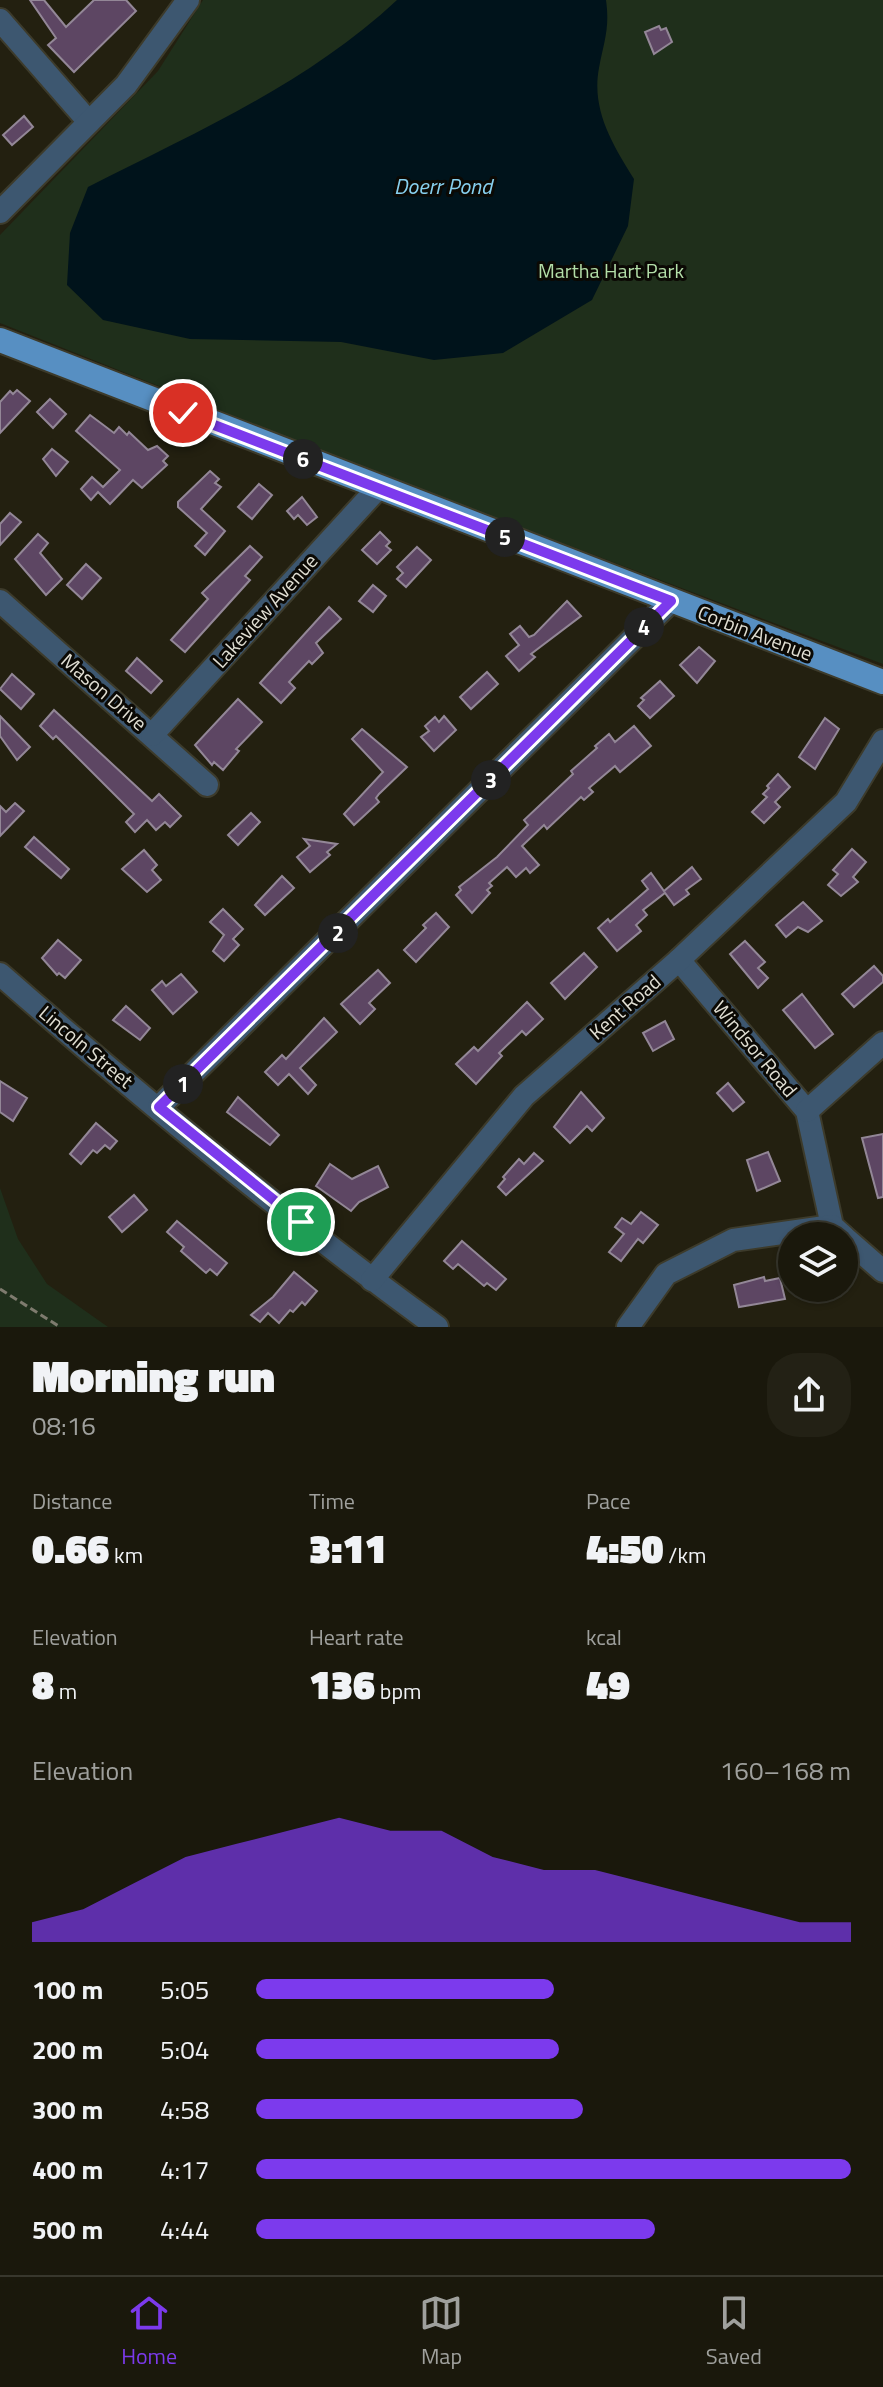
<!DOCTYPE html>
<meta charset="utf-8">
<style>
:root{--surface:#1a180c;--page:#232115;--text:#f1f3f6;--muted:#9fa09d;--line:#38372d;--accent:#7c3aed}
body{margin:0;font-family:"Titillium Web",sans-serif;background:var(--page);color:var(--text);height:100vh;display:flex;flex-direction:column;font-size:30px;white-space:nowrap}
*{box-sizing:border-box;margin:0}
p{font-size:26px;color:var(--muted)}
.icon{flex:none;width:44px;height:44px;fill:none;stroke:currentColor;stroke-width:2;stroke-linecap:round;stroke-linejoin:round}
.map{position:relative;height:1327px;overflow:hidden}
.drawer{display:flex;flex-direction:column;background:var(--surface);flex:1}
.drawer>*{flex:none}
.controls{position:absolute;left:778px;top:1222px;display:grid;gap:16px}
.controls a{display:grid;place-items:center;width:80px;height:80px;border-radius:50%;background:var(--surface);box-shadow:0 2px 6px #0004,0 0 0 2px var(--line);font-size:40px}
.pin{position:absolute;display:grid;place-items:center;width:68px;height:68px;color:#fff;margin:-34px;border:4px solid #fff;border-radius:50%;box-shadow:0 2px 8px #0007}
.km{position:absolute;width:40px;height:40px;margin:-20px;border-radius:50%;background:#222;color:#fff;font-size:22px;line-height:40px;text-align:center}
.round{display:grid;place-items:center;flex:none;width:84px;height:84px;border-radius:32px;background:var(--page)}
.head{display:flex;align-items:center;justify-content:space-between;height:136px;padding:0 32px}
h1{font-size:44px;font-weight:800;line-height:60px}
.stats{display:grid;grid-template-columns:repeat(3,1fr);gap:12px;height:136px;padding:8px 32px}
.stats div{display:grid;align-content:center}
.stats b{font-size:40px;font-weight:800}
.stats small{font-size:22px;font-weight:400}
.stats p{font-size:22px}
.chart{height:224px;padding:16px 32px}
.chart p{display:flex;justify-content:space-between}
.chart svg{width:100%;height:144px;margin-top:8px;fill:var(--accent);opacity:.7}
ul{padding:0 32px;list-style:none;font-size:26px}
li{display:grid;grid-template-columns:128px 96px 1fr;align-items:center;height:60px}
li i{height:20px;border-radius:10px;background:var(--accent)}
.tabs{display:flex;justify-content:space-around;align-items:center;height:112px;border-top:2px solid var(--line);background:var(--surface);font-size:22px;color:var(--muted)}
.tabs a{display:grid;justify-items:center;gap:4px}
.tabs .current{color:var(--accent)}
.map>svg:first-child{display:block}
.green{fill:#1f2f1b}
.water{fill:#00131b}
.building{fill:#5d4663;stroke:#938797;stroke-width:2}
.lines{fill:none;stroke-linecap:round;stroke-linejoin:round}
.minor-casing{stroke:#3d3b2b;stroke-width:26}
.major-casing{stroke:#3d3b2b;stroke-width:28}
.path{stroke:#7e7b6e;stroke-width:3;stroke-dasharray:8 4;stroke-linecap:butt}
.minor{stroke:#3d5770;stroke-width:22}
.major{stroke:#578fc2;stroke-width:24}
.route-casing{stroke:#fff;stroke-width:16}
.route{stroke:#7c3aed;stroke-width:10}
.labels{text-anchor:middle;stroke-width:6;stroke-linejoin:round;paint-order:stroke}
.park-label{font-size:20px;fill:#b3dea8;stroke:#0b0904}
.street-label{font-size:20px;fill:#e0ded3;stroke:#0b0904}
.water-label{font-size:22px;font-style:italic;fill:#87d0ef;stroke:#0b0904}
</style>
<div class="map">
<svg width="883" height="1327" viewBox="0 0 883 1327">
<rect width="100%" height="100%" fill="#232010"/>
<g class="green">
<polygon points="203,0 883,0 883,664 387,477 0,323 0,235 158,71"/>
<polygon points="0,1188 18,1239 47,1284 108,1327 0,1327"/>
</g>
<path class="water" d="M397,0H606C610,28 604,41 599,68C591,110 613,145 634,179L628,226L592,300L503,353L434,360L341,342L190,339L103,320L67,285L70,233L88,187C196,132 307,84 397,0Z"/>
<g class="building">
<polygon points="30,0 44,0 66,27 94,0 126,0 136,11 74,72 48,45 56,38"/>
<polygon points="659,26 661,30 666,28 672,42 654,54 645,32"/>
<polygon points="24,116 33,127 12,145 3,135"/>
<polygon points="17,390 30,401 0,433 0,402 10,391 13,394"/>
<polygon points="50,399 66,414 53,428 37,412"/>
<polygon points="90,415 114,433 119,427 127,435 129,432 148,450 157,446 168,456 163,461 167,465 142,488 133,480 110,504 98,492 91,500 81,489 92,477 103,487 120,470 76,431"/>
<polygon points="52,449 68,462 56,476 43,459"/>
<polygon points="210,471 219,479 215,483 221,487 201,509 225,531 205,555 195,546 207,533 178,507 178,502"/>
<polygon points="259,484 272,495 252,519 238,507"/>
<polygon points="302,497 317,517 307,525 298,515 294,519 287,511"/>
<polygon points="10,513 21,522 0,545 0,524"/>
<polygon points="380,532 390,542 386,546 391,550 377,564 362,550"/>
<polygon points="38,534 48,543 40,553 62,579 46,595 15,559"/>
<polygon points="250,546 262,557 245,576 250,580 185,652 171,640 208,599 202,593"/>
<polygon points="417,547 431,560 406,587 397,579 403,573 397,567"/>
<polygon points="86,564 101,578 82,599 67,585"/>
<polygon points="373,585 386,596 373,612 359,601"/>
<polygon points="567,601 581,616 531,654 535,657 519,671 506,656 519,645 510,634 520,626 529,637 534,635"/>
<polygon points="329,607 341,619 316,643 323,653 312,664 309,661 289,682 295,688 281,703 260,683"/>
<polygon points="699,647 715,661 697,683 680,665"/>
<polygon points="137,658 162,681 151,693 126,671"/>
<polygon points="487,672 498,684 471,709 460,697"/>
<polygon points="12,674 34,694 21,709 0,689"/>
<polygon points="660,681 674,696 650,718 638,706 644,700 641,698"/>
<polygon points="238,699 262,722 236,749 239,751 223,770 214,762 212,765 195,745"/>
<polygon points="54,710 152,801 159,794 181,816 170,827 165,822 156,830 147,820 135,832 126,822 134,814 56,736 53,739 40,726"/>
<polygon points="0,716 30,747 17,760 0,736"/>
<polygon points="444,716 456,730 434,751 421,737 429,731 425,726 435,717 439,722"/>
<polygon points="825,718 839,729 815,769 799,757"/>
<polygon points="634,726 651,746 620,772 615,766 589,788 593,792 584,800 581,797 547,829 544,825 522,846 539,865 530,873 526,868 516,877 507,867 489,883 492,886 487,890 490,893 472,913 456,895 461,890 459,887 497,857 528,825 524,820 573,774 571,771 597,748 595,746 609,734 615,742"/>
<polygon points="362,729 407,767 379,794 376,798 379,802 354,825 344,814 383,772 352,739"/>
<polygon points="778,774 790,787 775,802 780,807 764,823 752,812 767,797 763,794 769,788 767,786"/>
<polygon points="15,803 24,811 0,836 0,806 6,812"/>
<polygon points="251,813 260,822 238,845 228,835"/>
<polygon points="34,837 69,869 61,878 25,847"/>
<polygon points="304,839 337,844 327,852 330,855 310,872 297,857 310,846"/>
<polygon points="852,849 866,862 853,877 858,882 841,896 828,885 838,874 833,870"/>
<polygon points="144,850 157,865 152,870 161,880 147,892 122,869"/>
<polygon points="692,867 701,879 686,890 689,894 674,905 665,893 643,910 647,915 636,925 641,931 617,951 598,928 608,919 610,922 648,889 642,881 651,873 664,891"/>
<polygon points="282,876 294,888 265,915 255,905"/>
<polygon points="803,902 822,921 808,932 798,927 786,937 776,925"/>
<polygon points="223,909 243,929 233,939 239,945 224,961 213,951 224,935 210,922"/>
<polygon points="436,913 449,927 416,962 404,950 426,928 423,925"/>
<polygon points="58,940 81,960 65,978 59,973 57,975 42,958"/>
<polygon points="745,941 765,962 758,968 768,978 758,988 730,954"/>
<polygon points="584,953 597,967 565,999 551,983"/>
<polygon points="874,966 883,976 883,982 854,1007 842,994"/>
<polygon points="378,970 390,983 369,1003 375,1009 360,1024 341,1004"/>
<polygon points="181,974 197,992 173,1014 152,990 162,981 166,986"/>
<polygon points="802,994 833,1034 815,1048 783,1010"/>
<polygon points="527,1002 543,1019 526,1035 522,1031 499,1053 502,1056 476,1084 456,1064 474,1047 478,1051"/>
<polygon points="126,1006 150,1028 140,1040 113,1020"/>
<polygon points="324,1018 337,1032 300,1068 316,1085 308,1094 289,1074 278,1085 265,1072 282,1055 286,1059"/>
<polygon points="665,1021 674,1039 653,1051 643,1033"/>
<polygon points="0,1081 27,1098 13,1121 0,1112"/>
<polygon points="728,1083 744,1102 733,1111 717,1093"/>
<polygon points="581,1092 604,1118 592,1131 587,1126 570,1143 554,1127"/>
<polygon points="238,1097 279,1135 270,1145 227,1112"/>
<polygon points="96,1123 117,1141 110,1149 105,1145 97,1153 93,1150 81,1164 70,1154"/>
<polygon points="883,1134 883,1197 878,1198 862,1138"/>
<polygon points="768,1152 780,1181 757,1191 747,1160"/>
<polygon points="534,1153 543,1161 506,1195 498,1187 505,1179 503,1177 519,1159 524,1164"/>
<polygon points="330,1164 352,1179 378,1166 388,1187 359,1202 351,1211 316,1186"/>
<polygon points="134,1195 147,1210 122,1232 109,1217"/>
<polygon points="641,1212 658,1225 643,1243 638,1239 621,1261 609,1252 624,1234 615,1227 622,1218 631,1224"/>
<polygon points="177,1221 227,1263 217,1275 210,1269 206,1273 181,1251 184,1247 167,1232"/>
<polygon points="462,1241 506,1279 496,1290 487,1283 484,1286 458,1264 453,1269 444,1261"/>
<polygon points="294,1272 317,1291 305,1305 302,1302 293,1312 290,1310 279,1323 268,1313 260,1322 251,1315 273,1297"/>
<polygon points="764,1277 765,1281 780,1278 785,1299 739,1307 734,1285"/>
</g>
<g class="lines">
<defs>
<g id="minor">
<polyline points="0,20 89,122"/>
<polyline points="0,212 126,85 188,0"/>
<polyline points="0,601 207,785"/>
<polyline points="152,735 378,488"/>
<polyline points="679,960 807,1111 832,1226 843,1236"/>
<path d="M0,974C140,1097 286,1217 437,1327"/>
<polyline points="159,1107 671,601"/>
<polyline points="807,1111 883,1043"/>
<polyline points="844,1237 883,1271"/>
<polyline points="372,1280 524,1096 679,960 846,802 883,741"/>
<polyline points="628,1327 666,1274 733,1240 832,1226"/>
</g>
<polyline id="major" points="0,340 883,682"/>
</defs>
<use href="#minor" class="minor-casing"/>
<use href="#major" class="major-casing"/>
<polyline class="path" points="0,1289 60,1327"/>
<use href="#minor" class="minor"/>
<use href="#major" class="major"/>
</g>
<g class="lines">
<defs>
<polyline id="route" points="183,413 671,601 159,1107 301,1222"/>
</defs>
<use href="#route" class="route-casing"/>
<use href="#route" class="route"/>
</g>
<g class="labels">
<g class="park-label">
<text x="611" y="278">Martha Hart Park</text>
</g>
<g class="street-label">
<text transform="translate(265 611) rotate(-48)" y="7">Lakeview Avenue</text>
<text transform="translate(755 633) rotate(21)" y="7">Corbin Avenue</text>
<text transform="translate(104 692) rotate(41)" y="7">Mason Drive</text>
<text transform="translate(625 1007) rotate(-41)" y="7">Kent Road</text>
<text transform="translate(86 1047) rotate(40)" y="7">Lincoln Street</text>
<text transform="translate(755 1049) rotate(50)" y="7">Windsor Road</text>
</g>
<g class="water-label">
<text x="443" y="194">Doerr Pond</text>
</g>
</g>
</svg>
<div class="controls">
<a><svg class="icon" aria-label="layers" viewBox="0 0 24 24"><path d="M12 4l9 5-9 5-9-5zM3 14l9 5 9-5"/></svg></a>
</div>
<div class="pin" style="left:301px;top:1222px;background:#1e9e55"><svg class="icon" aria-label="arrive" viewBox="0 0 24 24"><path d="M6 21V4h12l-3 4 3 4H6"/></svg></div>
<div class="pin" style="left:183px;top:413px;background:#d93025"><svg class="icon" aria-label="check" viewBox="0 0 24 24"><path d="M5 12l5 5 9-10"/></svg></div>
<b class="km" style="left:183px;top:1084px">1</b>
<b class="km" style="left:338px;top:933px">2</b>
<b class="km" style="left:491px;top:780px">3</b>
<b class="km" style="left:644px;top:627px">4</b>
<b class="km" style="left:505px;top:537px">5</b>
<b class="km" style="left:303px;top:459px">6</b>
</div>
<section class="drawer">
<div class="head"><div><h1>Morning run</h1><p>08:16</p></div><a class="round"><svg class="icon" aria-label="share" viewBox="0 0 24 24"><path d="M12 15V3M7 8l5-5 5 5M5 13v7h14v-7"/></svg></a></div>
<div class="stats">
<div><p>Distance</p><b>0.66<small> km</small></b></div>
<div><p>Time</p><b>3:11</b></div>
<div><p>Pace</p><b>4:50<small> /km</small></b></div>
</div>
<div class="stats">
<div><p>Elevation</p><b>8<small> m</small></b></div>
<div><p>Heart rate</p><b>136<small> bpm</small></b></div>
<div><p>kcal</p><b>49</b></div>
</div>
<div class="chart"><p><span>Elevation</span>160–168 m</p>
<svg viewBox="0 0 160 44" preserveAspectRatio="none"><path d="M0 44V38L10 34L20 26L30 18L40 14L50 10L60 6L70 10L80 10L90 18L100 22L110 22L120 26L130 30L140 34L150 38L160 38V44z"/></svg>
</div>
<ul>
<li><b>100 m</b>5:05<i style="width:50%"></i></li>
<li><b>200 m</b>5:04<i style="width:51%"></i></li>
<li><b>300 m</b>4:58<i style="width:55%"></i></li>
<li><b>400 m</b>4:17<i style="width:100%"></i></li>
<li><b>500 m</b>4:44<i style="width:67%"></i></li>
</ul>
</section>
<nav class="tabs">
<a class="current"><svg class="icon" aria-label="home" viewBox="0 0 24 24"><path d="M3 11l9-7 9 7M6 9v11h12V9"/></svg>Home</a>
<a><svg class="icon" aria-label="map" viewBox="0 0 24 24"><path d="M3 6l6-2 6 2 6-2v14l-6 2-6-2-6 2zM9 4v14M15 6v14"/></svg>Map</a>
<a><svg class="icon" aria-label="saved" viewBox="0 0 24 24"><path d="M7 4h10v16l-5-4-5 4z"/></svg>Saved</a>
</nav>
